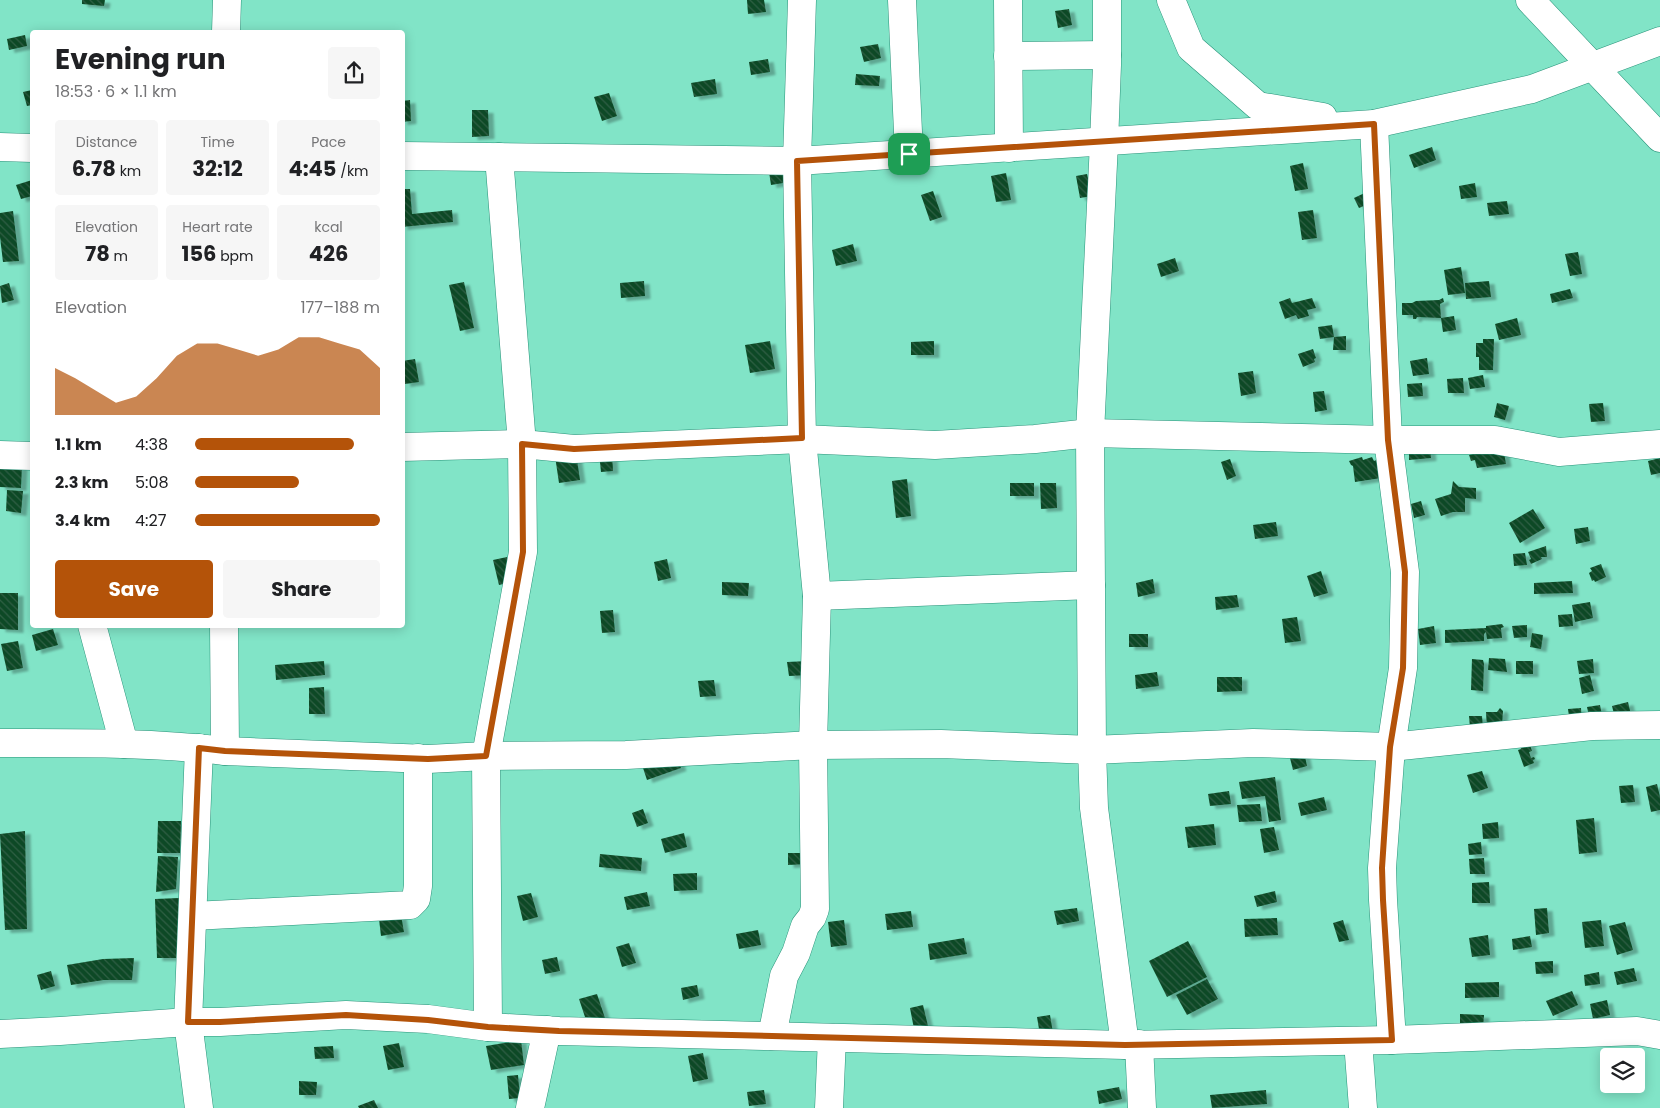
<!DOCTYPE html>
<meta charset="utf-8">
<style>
:root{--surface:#fff;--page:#f6f6f6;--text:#202124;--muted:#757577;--accent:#b45309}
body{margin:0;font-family:Poppins,sans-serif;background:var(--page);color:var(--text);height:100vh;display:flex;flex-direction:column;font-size:19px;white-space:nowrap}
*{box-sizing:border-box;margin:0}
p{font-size:16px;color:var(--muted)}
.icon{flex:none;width:28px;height:28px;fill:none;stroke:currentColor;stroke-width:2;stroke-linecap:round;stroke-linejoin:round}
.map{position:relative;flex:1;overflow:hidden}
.drawer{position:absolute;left:30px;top:30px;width:375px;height:598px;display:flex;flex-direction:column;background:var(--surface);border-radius:5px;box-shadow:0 2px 12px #0003}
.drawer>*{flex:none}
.controls{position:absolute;left:1600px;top:1048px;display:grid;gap:10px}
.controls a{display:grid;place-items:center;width:45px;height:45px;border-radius:5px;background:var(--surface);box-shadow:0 2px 12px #0003;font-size:25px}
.pin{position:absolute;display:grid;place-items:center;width:42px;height:42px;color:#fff;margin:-21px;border-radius:10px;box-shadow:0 2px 8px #0006}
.round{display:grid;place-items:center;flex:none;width:52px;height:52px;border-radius:5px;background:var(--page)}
.overview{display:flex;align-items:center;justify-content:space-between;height:85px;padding:0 25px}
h1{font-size:28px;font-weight:700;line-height:38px}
.stats{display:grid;grid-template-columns:repeat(3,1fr);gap:8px;height:85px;padding:5px 25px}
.stats div{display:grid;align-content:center;border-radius:5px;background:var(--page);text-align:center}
.stats b{font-size:21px;font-weight:700}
.stats small{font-size:14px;font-weight:400}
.stats p{font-size:14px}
.chart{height:140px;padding:10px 25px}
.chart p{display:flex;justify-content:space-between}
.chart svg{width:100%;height:90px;margin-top:5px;fill:var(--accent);opacity:.7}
.cta{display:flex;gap:10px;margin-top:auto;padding:10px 25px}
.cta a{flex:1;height:58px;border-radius:5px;background:var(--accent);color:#fff;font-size:20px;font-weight:700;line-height:58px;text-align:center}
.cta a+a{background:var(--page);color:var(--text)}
ul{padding:0 25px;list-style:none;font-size:16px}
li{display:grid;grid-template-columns:80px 60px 1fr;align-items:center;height:38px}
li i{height:12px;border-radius:6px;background:var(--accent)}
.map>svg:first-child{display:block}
.building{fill:url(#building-back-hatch);filter:url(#shadow)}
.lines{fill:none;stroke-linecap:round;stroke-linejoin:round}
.street-casing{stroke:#289379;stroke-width:29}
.street{stroke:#fff;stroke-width:28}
.route-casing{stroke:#fff;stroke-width:10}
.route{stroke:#b45309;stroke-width:6}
</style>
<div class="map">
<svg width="1660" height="1108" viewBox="0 0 1660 1108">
<defs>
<pattern id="building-back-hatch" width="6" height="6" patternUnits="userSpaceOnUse" patternTransform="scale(1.25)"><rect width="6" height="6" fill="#0e4826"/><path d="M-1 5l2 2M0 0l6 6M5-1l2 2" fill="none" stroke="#2f5f44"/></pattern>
<filter id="shadow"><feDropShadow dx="5.5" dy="3" stdDeviation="1" flood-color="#0004"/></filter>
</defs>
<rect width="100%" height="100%" fill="#81e4c7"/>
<g class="building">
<polygon points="82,0 105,0 104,6 82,4"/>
<polygon points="747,0 764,0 766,12 748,14"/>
<polygon points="1069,9 1072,25 1058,28 1055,11"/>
<polygon points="25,35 27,46 9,50 7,39"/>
<polygon points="878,44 881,58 864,62 860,47"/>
<polygon points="768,59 770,72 751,75 749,62"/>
<polygon points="856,74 880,76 879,86 855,85"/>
<polygon points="715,79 717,94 694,97 691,83"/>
<polygon points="32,90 32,105 27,106 23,92"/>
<polygon points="609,93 617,116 602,121 594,97"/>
<polygon points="410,100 411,121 402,122 402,101"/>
<polygon points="472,110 488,110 489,136 472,137"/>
<polygon points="1432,147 1436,160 1414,168 1409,155"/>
<polygon points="1303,163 1308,189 1295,191 1290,166"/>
<polygon points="786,169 789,182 771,185 769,172"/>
<polygon points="1006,173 1011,200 996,202 991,176"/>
<polygon points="1087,174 1092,196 1080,198 1076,176"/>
<polygon points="32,180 32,196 21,199 16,185"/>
<polygon points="1475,183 1477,197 1461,199 1459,186"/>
<polygon points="402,189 410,189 412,214 452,210 453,222 402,227"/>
<polygon points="1371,190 1376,201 1359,208 1354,198"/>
<polygon points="933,191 942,217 930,221 921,195"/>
<polygon points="1507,201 1509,214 1489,216 1487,203"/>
<polygon points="1313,210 1317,238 1302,240 1298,212"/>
<polygon points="13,211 19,261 3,262 0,237 0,213"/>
<polygon points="853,244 857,261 836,266 832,250"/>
<polygon points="1578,252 1582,274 1570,276 1565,254"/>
<polygon points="1175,258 1179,271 1161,277 1157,264"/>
<polygon points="1461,267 1465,293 1448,295 1444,270"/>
<polygon points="644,281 645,296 621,298 620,283"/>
<polygon points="1489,281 1491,297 1466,299 1465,283"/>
<polygon points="464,282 474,328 460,331 449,285"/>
<polygon points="9,283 14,300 2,303 0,286"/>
<polygon points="1570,289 1573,298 1552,303 1550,294"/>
<polygon points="1290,298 1292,303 1312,298 1316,308 1307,310 1309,316 1298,319 1296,315 1285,319 1279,302"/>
<polygon points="1443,298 1444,302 1440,304 1441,318 1454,316 1456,330 1443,332 1441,318 1417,317 1416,319 1413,319 1413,315 1402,315 1402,303 1412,303 1416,301 1439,300"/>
<polygon points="1517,318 1521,335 1499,340 1495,324"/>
<polygon points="1332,325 1334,337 1320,339 1318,327"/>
<polygon points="1346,336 1346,350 1333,350 1334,337"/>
<polygon points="1483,339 1494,339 1493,370 1479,370 1479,357 1476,357 1476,343 1483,343"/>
<polygon points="770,341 775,369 750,373 745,345"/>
<polygon points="934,341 934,355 911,355 911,342"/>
<polygon points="1313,349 1316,358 1314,359 1315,362 1303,367 1298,354"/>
<polygon points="1427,358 1429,374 1413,376 1410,361"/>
<polygon points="415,359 419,382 405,384 402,361"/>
<polygon points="1253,371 1256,393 1241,396 1238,373"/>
<polygon points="1483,375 1485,387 1470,389 1468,378"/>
<polygon points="1463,378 1464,393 1448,393 1447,379"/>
<polygon points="1422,383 1423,396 1408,397 1407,384"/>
<polygon points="1324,391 1327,410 1315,412 1313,392"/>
<polygon points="1497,403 1509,406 1505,420 1494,417"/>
<polygon points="1603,403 1605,421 1591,422 1589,404"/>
<polygon points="1430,447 1431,458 1409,460 1409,448"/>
<polygon points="1503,447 1506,464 1477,468 1475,460 1471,461 1469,455"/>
<polygon points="612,452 613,471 601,472 599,453"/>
<polygon points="576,453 580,480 559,483 555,456"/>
<polygon points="1362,457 1363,460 1372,457 1374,461 1379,459 1381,478 1355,482 1353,466 1351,465 1349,461"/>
<polygon points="1660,458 1660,473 1651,475 1648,461"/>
<polygon points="1230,459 1236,476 1227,480 1221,462"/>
<polygon points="0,465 22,466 21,488 0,487"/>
<polygon points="907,479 911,516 896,518 892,481"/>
<polygon points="1453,481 1459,487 1476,488 1476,499 1465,498 1465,512 1453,512 1441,516 1435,499 1451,494"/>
<rect x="1010" y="483" width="24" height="13"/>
<polygon points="1040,483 1056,483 1057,508 1041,509"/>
<polygon points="7,490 23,491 21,513 6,511"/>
<polygon points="1421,501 1425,515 1414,518 1411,504"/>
<polygon points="1533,509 1545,528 1520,543 1509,523"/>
<polygon points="1276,522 1278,536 1255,539 1253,525"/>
<polygon points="1588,527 1590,541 1576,544 1574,529"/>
<polygon points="1546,546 1547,557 1541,557 1542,559 1531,564 1529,560 1531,559 1528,552"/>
<polygon points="1525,553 1527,565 1514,566 1513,554"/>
<polygon points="507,557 512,582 499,585 493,560"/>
<polygon points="667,559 671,578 658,581 654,562"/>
<polygon points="1601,564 1606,577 1595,582 1594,580 1592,581 1589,573 1592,571 1590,568"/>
<polygon points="1321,571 1328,593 1314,597 1307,576"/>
<polygon points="1153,579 1155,593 1138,597 1136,583"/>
<polygon points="1572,581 1573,593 1534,594 1534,583"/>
<polygon points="722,582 749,583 748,596 722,595"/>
<polygon points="0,593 18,593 18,630 0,629"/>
<polygon points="1237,595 1239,607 1216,610 1215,597"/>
<polygon points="1590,602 1593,618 1575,622 1572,605"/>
<polygon points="613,610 615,632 602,633 600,611"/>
<polygon points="1572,614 1573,626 1559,627 1558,615"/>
<polygon points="1297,617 1301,641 1285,643 1282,619"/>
<polygon points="1502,624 1504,627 1501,628 1502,638 1487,639 1486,632 1484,634 1484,641 1445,643 1445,630 1486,628 1486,626"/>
<polygon points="1527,625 1527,637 1514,638 1512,626"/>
<polygon points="1434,626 1436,643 1420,645 1418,629"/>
<polygon points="53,629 58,645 36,651 32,635"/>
<polygon points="1532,633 1543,635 1541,649 1530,647"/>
<rect x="1129" y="634" width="19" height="13"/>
<polygon points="18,641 23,668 7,671 1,644"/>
<polygon points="1489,658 1505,659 1507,672 1488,670"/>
<polygon points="1472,659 1483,660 1484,664 1483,691 1471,690"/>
<polygon points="1593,659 1594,673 1579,674 1577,661"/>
<polygon points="324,661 325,675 276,680 275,665"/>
<polygon points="808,661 809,675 789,676 787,662"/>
<rect x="1516" y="661" width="17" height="13"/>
<polygon points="1157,672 1159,686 1136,689 1135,675"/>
<polygon points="1590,675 1594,691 1582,694 1579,678"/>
<polygon points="1217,677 1242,677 1242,691 1217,692"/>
<polygon points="714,680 716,696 700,697 698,681"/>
<polygon points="324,687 325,714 309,714 309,688"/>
<polygon points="1628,702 1631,715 1615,718 1612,706"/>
<polygon points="1600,705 1603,720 1590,722 1587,707"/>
<polygon points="1500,708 1503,711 1502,725 1487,729 1486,712 1497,712"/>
<polygon points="1581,708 1582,723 1570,724 1568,709"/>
<polygon points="1469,716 1482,716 1483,728 1470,728"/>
<polygon points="1528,739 1532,751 1529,752 1531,758 1534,757 1535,759 1533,760 1534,763 1524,767 1518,750 1521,749 1519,742"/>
<polygon points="673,745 681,768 647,780 643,768"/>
<polygon points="1303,747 1307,766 1293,770 1288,750"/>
<polygon points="1482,771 1488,788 1473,793 1467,775"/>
<polygon points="1275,777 1281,820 1269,822 1265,796 1242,799 1239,782"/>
<polygon points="1657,784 1660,797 1660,810 1651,812 1646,787"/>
<polygon points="1633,785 1635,802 1621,803 1619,786"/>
<polygon points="1229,791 1231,804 1210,806 1208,794"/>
<polygon points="1324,797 1327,810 1301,816 1298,803"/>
<polygon points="1260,804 1262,821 1239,822 1237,805"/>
<polygon points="643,809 648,823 637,827 632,813"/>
<polygon points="1594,818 1597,852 1579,854 1576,820"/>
<polygon points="158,821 181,821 180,853 157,853"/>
<polygon points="1498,822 1499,838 1483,839 1482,824"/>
<polygon points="1214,824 1216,845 1188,848 1185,827"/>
<polygon points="1274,827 1279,850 1264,853 1260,829"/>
<polygon points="25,831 27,929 5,930 0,834"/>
<polygon points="684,833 687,847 665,853 661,839"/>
<polygon points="1481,842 1482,854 1469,855 1468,844"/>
<polygon points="788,853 808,853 808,864 788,865"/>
<polygon points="600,854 642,858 641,871 599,867"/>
<polygon points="158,856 178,857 176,889 156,892"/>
<polygon points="1484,858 1485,874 1470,874 1469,859"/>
<polygon points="697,873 697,890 674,891 673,874"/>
<polygon points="1489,882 1490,903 1472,903 1472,883"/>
<polygon points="1275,891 1277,902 1257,907 1254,896"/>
<polygon points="647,892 650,906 627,910 624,897"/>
<polygon points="531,893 538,917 523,921 517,896"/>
<polygon points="179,898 179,958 157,958 155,899"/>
<polygon points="1077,908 1079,921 1057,925 1054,911"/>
<polygon points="1547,908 1549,933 1536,935 1534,909"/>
<polygon points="911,911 913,927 887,930 885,914"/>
<polygon points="401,915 404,932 381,936 379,919"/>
<polygon points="1277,918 1278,935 1245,937 1244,919"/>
<polygon points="844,920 847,945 831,947 828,922"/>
<polygon points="1343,920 1349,940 1339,942 1333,923"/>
<polygon points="1601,920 1604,946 1585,948 1582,922"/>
<polygon points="1625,922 1633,950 1617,955 1609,926"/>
<polygon points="758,930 761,945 739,949 736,934"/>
<polygon points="1488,935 1490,955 1472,957 1469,938"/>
<polygon points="1530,936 1532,947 1513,950 1512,939"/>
<polygon points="964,938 967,954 930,960 928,944"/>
<polygon points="1188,941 1207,977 1167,997 1149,961"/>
<polygon points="629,943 636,963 622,967 616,947"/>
<polygon points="557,957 560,971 545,974 542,960"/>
<polygon points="134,958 132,980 104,980 71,985 67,965 103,959"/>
<polygon points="1553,961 1553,973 1536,974 1535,962"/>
<polygon points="1634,968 1637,981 1617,985 1614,972"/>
<polygon points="51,971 55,986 41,990 37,975"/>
<polygon points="1599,972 1600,984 1585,986 1584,975"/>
<polygon points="1207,979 1218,999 1187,1015 1176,995"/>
<polygon points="1499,982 1499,997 1465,998 1465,983"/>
<polygon points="697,985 699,996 683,1000 681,988"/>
<polygon points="1572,991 1578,1005 1553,1016 1546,1001"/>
<polygon points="597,994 605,1018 587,1023 579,999"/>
<polygon points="1607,1000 1610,1015 1593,1019 1590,1004"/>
<polygon points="923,1005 928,1026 914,1029 910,1008"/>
<polygon points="1460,1014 1484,1015 1483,1028 1460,1027"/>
<polygon points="1050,1015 1053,1033 1040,1035 1037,1017"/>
<polygon points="521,1040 524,1065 491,1070 486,1046"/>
<polygon points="399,1043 404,1067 388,1070 383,1046"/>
<polygon points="333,1046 334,1058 315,1059 314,1047"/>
<polygon points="703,1053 708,1079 693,1082 688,1056"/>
<polygon points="518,1075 520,1098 509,1099 507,1076"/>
<polygon points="299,1081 317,1082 316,1095 299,1095"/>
<polygon points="1119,1087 1122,1099 1099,1104 1097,1091"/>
<polygon points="764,1090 766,1104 749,1106 747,1092"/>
<polygon points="1266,1090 1267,1104 1212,1108 1210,1095"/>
<polygon points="374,1100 378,1108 359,1108 358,1106"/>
</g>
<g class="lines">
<defs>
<g id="street">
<polyline points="902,0 909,154"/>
<polyline points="1008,0 1009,148"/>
<polyline points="1107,0 1107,65 1104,143 1090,433 1092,750 1094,808 1125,1045"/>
<polyline points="1171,0 1191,48 1258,106 1323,117"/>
<polyline points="1530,0 1660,138"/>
<polyline points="226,32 227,0"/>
<polyline points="1008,56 1107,55"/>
<polyline points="1374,124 1388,440 1405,572 1403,668 1391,747 1382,868 1383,900 1392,1040"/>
<polyline points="0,147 32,148"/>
<polyline points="402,156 797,161 1374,124 1532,89 1660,41"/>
<polyline points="402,447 522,444 574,449 802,439 935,445 1035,439 1090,433 1388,440 1495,440 1559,452 1660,444"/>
<polyline points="0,455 32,456"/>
<polyline points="817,596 1091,585"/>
<polyline points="92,625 124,744"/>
<polyline points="224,625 225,751"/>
<path d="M0,743C75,743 151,742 225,751L428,759L486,756L626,755L813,745L941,744L1092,750L1253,743L1391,747L1592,726L1660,725"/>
<polyline points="193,916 410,905 416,899 418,886 418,758"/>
<polyline points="488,1027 486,756 523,552 522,444 499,157"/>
<polyline points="0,1034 60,1031 188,1022 220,1022 346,1015 428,1019 488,1027 559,1031 1125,1045 1392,1040 1637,1031 1660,1035"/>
<polyline points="772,1036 784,976 796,953 805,926 812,917 815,909 813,745 817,596 802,439 797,161 802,0"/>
<polyline points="1358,1041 1363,1108"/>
<polyline points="1139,1044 1142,1108"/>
<polyline points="199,1108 188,1022 199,748"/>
<polyline points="530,1108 547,1030"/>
<polyline points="829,1108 832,1038"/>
</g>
</defs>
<use href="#street" class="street-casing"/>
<use href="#street" class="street"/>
</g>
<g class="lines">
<defs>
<polygon id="route" points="1374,124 1388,440 1405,572 1403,668 1390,747 1382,868 1383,900 1392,1040 1125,1045 772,1036 559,1031 488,1027 428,1020 346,1015 220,1022 188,1022 199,748 225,751 428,759 486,756 523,552 522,444 574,449 802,438 797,161"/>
</defs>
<use href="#route" class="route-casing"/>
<use href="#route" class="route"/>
</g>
</svg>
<div class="controls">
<a><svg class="icon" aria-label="layers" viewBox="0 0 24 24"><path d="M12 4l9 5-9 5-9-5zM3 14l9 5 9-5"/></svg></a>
</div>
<div class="pin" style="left:909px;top:154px;background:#1e9e55"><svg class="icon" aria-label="arrive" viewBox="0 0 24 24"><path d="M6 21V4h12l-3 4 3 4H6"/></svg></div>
<section class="drawer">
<div class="overview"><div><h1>Evening run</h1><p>18:53 · 6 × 1.1 km</p></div><a class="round"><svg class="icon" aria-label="share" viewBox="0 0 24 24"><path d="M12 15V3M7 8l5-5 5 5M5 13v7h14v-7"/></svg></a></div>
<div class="stats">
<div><p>Distance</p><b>6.78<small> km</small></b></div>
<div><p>Time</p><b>32:12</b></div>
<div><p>Pace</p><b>4:45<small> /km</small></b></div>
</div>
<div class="stats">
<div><p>Elevation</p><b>78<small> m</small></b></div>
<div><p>Heart rate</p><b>156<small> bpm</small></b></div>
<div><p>kcal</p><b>426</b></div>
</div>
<div class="chart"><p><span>Elevation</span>177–188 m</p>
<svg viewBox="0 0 160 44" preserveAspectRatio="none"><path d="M0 44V21L10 26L20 32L30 38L40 35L50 26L60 15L70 9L80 9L90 12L100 15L110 12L120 6L130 6L140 9L150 12L160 21V44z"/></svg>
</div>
<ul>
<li><b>1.1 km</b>4:38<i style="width:86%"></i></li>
<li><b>2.3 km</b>5:08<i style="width:56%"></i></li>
<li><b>3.4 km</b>4:27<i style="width:100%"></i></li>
</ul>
<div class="cta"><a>Save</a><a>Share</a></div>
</section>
</div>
